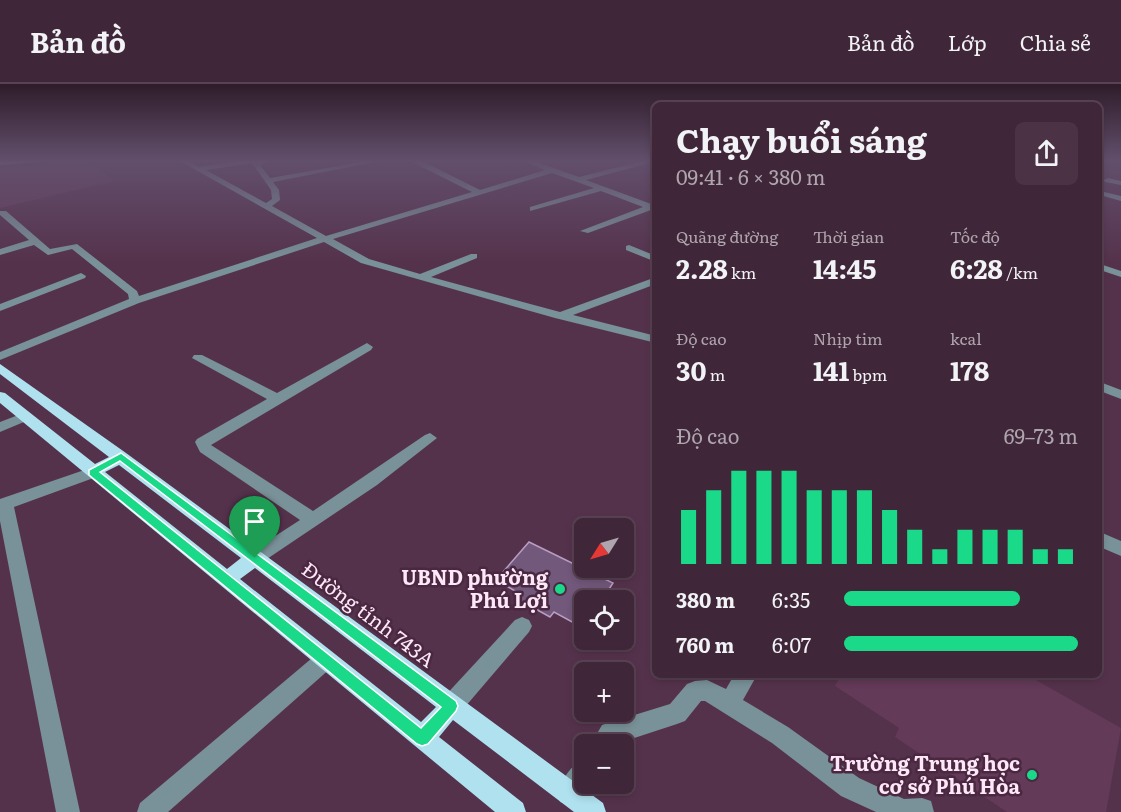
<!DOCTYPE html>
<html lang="vi">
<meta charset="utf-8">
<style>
:root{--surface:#402639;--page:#4b3244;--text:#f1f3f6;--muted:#aea5ae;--line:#594353;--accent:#1ad988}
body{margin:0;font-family:Literata,serif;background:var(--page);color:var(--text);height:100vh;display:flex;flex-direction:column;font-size:22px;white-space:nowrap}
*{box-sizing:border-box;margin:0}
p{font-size:20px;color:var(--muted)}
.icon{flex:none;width:33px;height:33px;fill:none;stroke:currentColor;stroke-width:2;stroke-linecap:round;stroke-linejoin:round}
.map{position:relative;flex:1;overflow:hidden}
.side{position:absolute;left:652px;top:18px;width:450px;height:576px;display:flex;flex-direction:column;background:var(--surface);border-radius:9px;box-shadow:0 3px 9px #0003,0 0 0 2px var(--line)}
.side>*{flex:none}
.needle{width:39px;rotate:233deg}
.tools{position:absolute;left:574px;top:434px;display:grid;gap:12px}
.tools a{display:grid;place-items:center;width:60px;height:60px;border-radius:9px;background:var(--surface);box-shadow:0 3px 9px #0003,0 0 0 2px var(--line);font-size:30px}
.pin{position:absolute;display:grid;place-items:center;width:51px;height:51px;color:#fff;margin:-62px -26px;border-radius:50% 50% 50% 0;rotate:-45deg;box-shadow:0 0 6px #0007}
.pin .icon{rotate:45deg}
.round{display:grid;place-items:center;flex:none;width:63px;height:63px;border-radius:9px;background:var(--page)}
.summary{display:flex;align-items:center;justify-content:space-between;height:102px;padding:0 24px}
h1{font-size:33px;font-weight:700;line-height:45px}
.metrics{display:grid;grid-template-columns:repeat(3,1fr);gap:9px;height:102px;padding:6px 24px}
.metrics div{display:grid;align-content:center}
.metrics b{font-size:26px;font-weight:700}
.metrics small{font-size:16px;font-weight:400}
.metrics p{font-size:16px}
.chart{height:168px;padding:12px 24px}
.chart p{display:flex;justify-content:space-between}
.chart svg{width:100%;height:108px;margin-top:6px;stroke:var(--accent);stroke-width:6}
ul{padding:0 24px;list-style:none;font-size:20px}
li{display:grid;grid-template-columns:96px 72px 1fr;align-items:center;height:45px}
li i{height:15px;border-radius:8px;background:var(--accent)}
header{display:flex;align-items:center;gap:36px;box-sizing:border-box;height:84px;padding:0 30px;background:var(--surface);border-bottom:2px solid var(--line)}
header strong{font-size:28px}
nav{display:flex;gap:33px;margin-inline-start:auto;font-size:21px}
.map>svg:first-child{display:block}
.built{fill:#633a58}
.building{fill:#72587b;stroke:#ba9dc3;stroke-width:1.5}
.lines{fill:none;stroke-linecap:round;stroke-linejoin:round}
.minor{fill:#799198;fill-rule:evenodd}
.major{fill:#b0e1ef;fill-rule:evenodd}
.route{fill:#1ad988;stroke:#fff;stroke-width:1.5;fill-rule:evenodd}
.poi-dot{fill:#1ad988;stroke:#4a2841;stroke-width:2}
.labels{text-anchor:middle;stroke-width:5;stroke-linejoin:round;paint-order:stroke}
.near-poi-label{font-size:20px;font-weight:bold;fill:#fee7f7;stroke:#4a2841;text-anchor:end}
.near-street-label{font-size:20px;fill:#fee7f7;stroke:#4a2841}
</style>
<header>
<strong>Bản đồ</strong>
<nav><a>Bản đồ</a><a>Lớp</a><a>Chia sẻ</a></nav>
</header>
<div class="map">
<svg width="1121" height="728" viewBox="0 0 1121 728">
<rect width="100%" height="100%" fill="#55324c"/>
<g class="built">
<polygon points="87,76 114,97 0,124 0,84"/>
<polygon points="841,591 1027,591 1121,644 1106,728 1007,728 895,653 899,644 835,602"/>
</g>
<polygon class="building" points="529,458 613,499 602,516 585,516 585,545 554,528 550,533 519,516 522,511 496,496"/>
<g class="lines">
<g class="minor">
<path d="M178,76H187L199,83L247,76H274L260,81L270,94L372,76H385L273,98L279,106L280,116L272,122L326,152L472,108L414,79V76H420L480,106L545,86L522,76H531L579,93L646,76V80L586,96L654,121L656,127L651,126L588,149L580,147L643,123L601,107L530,127V123L594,104L552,89L333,155L369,175L420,190L471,170H477V174L431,193L560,228L656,193V200L573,231L656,252V259L555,234L361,179L324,158L139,219L0,276V268L129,215L128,210L72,165L48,171L34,161L0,171V165L29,156L0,131V127H6L50,165L77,160L137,207L139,212L317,154ZM252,79L271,106L272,115L266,119L206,86Z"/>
<polygon points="1108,94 1121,97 1121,101 1105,98 1104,96"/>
<polygon points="1100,107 1121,112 1121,117 1100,111"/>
<polygon points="629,161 656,172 656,178 626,166 626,162"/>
<polygon points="1100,180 1121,187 1121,193 1100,186"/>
<polygon points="81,189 86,192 85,194 0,227 0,220"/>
<polygon points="367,259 373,263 371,266 211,361 313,427 425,351 430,349 437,354 377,401 261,479 255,481 249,479 246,474 249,469 300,436 200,368 195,358 197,355 267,315 192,274 194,271 202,271 277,309"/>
<polygon points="1100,298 1121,306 1121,315 1100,307"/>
<polygon points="26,328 33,332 31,335 0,348 0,338"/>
<polygon points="93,383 99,384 101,388 99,392 14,423 80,728 56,728 0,437 0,415"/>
<polygon points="1100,448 1121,457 1121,472 1100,463"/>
<polygon points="522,533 529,536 532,542 529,548 459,630 451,633 443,630 440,622 443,614 515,536"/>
<polygon points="325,566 332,569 335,576 332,583 168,728 137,728 140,719 318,569"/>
<polygon points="734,591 757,591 743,616 788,643 859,694 904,715 922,714 931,717 934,728 876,728 841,712 772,659 705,617 701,617 685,637 677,640 616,660 591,660 602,641 670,620 687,600 695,597 707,596 726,605"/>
<path d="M585,674V699H590L578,718L569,721L560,718L557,709C562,696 571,680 585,674Z"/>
</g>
<g class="major">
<polygon points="41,76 37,78 0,81 0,77"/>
<path d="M0,280L126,369L603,719L606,728H574L453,636L439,653L523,719L526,728H495L0,319V308L5,309L95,380L109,373L0,290ZM119,381L241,474L227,485L105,388ZM255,484L436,623L421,638L240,495Z"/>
</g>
</g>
<linearGradient id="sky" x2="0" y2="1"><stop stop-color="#2f1c2a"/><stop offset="0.43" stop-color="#624f6c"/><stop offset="1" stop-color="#624f6c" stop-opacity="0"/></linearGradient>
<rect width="1121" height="178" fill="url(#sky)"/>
<path class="route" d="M121,369L456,617L458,622L456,627L428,660L422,662L417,660L89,391V386ZM120,377L441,623L421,644L100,388Z"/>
<g class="poi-dot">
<circle cx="560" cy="505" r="6"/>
<circle cx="1032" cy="691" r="6"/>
</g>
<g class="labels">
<g class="near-poi-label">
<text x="548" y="501">UBND phường<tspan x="548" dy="23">Phú Lợi</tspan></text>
<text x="1020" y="687">Trường Trung học<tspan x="1020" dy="23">cơ sở Phú Hòa</tspan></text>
</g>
<g class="near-street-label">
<text transform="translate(368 531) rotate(37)" y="7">Đường tỉnh 743A</text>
</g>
</g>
</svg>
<div class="tools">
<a><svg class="needle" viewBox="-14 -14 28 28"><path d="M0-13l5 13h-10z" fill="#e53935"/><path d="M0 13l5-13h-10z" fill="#aea5ae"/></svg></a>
<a><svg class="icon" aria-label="locate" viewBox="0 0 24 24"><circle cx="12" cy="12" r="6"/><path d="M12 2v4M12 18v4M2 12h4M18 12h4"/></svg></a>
<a>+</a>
<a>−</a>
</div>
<div class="pin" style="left:255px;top:474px;background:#1e9e55"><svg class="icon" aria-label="arrive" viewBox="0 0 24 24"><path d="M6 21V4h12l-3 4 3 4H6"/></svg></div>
<section class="side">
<div class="summary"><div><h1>Chạy buổi sáng</h1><p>09:41 · 6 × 380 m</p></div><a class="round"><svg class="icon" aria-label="share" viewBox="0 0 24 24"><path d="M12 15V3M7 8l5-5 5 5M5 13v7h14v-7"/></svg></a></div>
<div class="metrics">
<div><p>Quãng đường</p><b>2.28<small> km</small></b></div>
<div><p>Thời gian</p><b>14:45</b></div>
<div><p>Tốc độ</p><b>6:28<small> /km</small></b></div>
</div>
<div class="metrics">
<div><p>Độ cao</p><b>30<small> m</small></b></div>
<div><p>Nhịp tim</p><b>141<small> bpm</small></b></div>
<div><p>kcal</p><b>178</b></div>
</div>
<div class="chart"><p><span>Độ cao</span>69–73 m</p>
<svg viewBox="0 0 160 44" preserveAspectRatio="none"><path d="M5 44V22M15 44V14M25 44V6M35 44V6M45 44V6M55 44V14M65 44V14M75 44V14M85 44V22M95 44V30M105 44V38M115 44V30M125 44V30M135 44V30M145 44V38M155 44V38"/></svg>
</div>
<ul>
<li><b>380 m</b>6:35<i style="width:75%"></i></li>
<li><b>760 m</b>6:07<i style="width:100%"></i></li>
</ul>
</section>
</div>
